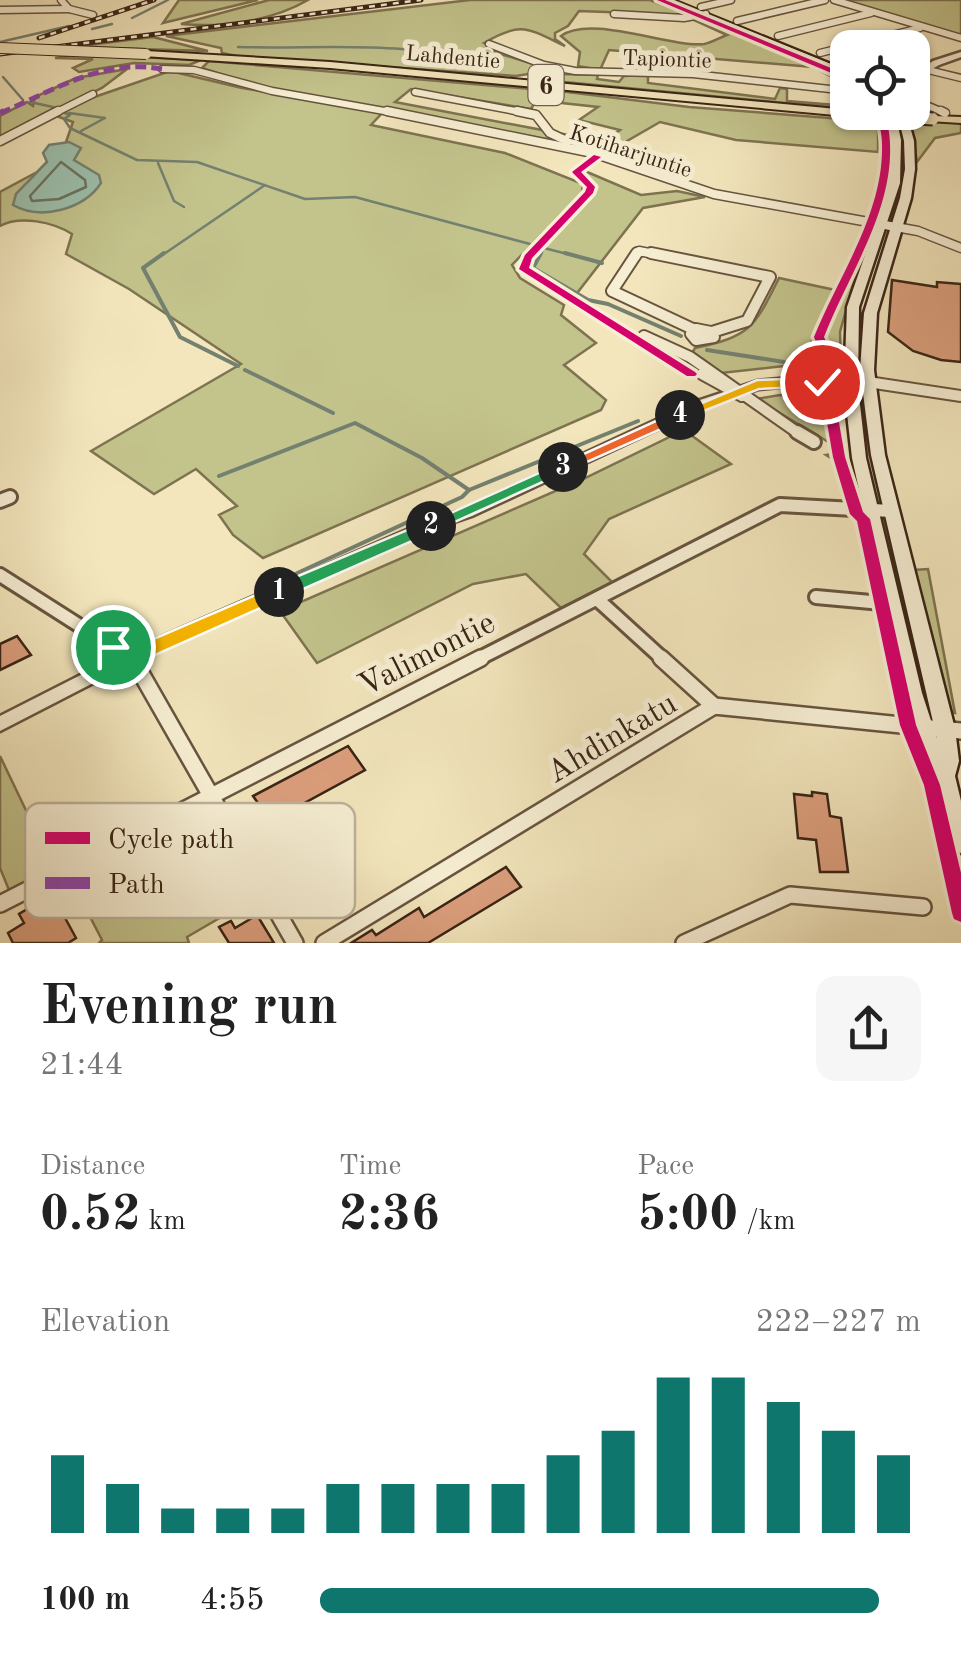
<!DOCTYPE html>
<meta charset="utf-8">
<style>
:root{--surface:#fff;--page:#f6f6f6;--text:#222;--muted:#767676;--accent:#0f766e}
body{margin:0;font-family:"Old Standard TT",serif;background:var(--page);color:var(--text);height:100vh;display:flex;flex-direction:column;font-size:38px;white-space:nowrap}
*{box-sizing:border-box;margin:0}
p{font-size:32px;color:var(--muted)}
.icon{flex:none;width:55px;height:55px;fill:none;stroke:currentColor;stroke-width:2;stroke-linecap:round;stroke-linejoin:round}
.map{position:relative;height:943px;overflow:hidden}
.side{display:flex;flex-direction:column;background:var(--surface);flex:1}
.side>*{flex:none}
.buttons{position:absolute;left:830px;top:30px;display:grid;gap:20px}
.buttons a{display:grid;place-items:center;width:100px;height:100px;border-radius:20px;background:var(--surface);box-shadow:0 2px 8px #0004;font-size:50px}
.pin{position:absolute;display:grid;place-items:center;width:85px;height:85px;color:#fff;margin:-42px;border:5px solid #fff;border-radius:50%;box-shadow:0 2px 10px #0007}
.km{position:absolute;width:50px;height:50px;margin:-25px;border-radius:50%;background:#222;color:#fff;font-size:28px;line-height:50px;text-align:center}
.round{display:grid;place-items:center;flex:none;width:105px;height:105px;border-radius:20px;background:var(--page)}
.headline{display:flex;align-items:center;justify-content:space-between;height:170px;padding:0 40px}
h1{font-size:55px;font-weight:800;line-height:75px}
.figures{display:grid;grid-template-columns:repeat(3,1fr);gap:15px;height:170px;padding:10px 40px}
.figures div{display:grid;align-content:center}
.figures b{font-size:50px;font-weight:800}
.figures small{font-size:28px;font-weight:400}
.figures p{font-size:28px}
.chart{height:280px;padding:20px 40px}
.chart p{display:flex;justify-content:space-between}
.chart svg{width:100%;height:180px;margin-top:10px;stroke:var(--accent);stroke-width:6}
ul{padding:0 40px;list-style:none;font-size:32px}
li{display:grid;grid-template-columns:160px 120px 1fr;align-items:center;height:75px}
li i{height:25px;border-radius:12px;background:var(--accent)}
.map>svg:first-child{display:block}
.green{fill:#c3c38c;stroke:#7e7350;stroke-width:2.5}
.water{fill:#9cc0ad;stroke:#748170;stroke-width:2.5}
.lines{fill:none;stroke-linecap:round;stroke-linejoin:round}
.shore{stroke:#6a7261;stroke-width:2.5}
.stream-far1{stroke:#748170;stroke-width:2.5}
.stream{stroke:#748170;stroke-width:4}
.building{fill:#dc9f7d;stroke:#382315;stroke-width:2.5}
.minor-far4-casing{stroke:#67543f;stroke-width:9}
.minor-far3-casing{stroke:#67543f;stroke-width:11}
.minor-far2-casing{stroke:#67543f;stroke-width:14}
.minor-far1-casing{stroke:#67543f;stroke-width:18}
.minor-casing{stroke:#67543f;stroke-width:20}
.tertiary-casing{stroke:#67543f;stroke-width:5}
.secondary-casing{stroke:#382315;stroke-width:5}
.trunk-casing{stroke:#382315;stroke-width:4}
.minor-far4{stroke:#f7efd4;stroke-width:6}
.minor-far3{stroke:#f7efd4;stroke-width:8}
.minor-far2{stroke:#f7efd4;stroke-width:10}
.minor-far1{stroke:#f7efd4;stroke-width:12}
.minor{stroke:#f7efd4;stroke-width:15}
.tertiary{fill:#f7efd4;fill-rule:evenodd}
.secondary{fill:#f7efd4;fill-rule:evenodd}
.trunk{fill:#f3e6bd;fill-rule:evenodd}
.rail-casing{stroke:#382315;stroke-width:5}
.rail{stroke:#f7efd4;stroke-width:2.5;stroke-dasharray:6;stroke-linecap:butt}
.trunk-bridge-far1-casing{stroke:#382315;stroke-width:12;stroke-linecap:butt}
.trunk-bridge-casing{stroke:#382315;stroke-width:15;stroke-linecap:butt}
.trunk-bridge-far1{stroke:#f3e6bd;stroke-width:10}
.trunk-bridge{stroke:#f3e6bd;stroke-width:11}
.quiet-far1{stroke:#8e44ad;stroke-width:5;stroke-dasharray:11 5;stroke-linecap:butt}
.quiet{stroke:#8e44ad;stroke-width:6;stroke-dasharray:14 6;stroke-linecap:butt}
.cycleway-casing{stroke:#f7efd4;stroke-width:7}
.cycleway{fill:#d6006c;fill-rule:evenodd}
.split-1{fill:#f5b400;stroke:#fff;stroke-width:2.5}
.split-2{fill:#22a559;stroke:#fff;stroke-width:2.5}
.split-3{fill:#22a559;stroke:#fff;stroke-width:2.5}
.split-4{fill:#f0652b;stroke:#fff;stroke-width:2.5}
.split-5{fill:#f5b400;stroke:#fff;stroke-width:2.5}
.labels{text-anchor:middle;stroke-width:10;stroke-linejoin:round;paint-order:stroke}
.far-street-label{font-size:22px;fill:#382315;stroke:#f7efd4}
.shield{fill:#f7efd4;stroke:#71604e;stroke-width:2.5}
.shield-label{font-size:25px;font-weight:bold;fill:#382315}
.near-street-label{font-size:32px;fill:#382315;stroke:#f7efd4}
.key{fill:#f7efd4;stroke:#beb29b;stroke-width:2.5}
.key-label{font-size:28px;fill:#382315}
</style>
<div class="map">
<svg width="961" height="943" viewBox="0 0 961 943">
<rect width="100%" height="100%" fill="#f3e6bd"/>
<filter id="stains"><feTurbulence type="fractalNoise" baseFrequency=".002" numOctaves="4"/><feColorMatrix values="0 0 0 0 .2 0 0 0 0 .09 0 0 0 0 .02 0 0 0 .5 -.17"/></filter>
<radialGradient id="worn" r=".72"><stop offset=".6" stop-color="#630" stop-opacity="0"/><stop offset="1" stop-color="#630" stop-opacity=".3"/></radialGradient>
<g class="green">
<polygon points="179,0 258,0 163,23"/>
<path d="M269,0H308C272,21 222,28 181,24Z"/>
<path d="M470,0H650L689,15L579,11L568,26L555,33V39L565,46C527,28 521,21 484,43L498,50L494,52L553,70L516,76L242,57L222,53L221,48L166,36Z"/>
<polygon points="839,0 961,0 961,37"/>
<path d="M700,19L819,66L847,83L837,86L834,78L813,67L609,50L600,70L578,66L580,52L561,36C591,14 670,48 704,44C711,43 721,37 727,35L694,20Z"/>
<polygon points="153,37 208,51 72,47"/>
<polygon points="78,54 201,60 189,65 134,63 79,72 73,68 93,59 55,58"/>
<polygon points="209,61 542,90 531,109 411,89 395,102 542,130 556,141 255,85 202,68"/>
<polygon points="127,69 102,88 0,137 0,116 27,102 33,106 35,97 76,78"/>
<path d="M170,71L242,88L373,109L383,112L371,125L505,153L583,184L582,192L512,265L520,278L564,305L561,315L596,343L564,365L606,400L601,410L263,558L233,535L219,515L237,506L196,469L154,494L91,451L241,364L129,289L66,254L72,234C53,222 20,215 0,226V192L37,172L66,142L73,122L56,116L74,104Z"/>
<polygon points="565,74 598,75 597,79 619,82 624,76 648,75 648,83 775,99 780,88 787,89 787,101 847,106 847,109 554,81"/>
<polygon points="551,90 689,107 868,121 878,126 878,152 736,140 660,122 606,153 558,133 603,142 620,130 579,120 598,107 543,101"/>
<polygon points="910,121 961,123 961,133 935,138 917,162"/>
<polygon points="580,169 641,195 677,191 705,197 643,208 574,297 534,274 529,264 594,192 595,187"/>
<polygon points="861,256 840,332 841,365 834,364 823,344 824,331"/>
<path d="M779,278L835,290L806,354L820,357L819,362L721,373L692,353L695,348C751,336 754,328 779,278Z"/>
<polygon points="780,395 823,397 834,460 826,455 832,454 830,443 756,399"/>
<polygon points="684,430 731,464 609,519 584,554 612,582 561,608 526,574 473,584 317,663 280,611 583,479"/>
<polygon points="928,569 955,713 949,712 914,570"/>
<polygon points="0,756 54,869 9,890 0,868"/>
<polygon points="190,818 200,825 247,902 187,937 189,943 99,943 102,940 71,880"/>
</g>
<path class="water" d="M69,142L81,148L74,160L99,175L101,183C84,209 41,221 13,205L16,194L47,162L43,153L49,145Z"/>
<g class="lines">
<polygon class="shore" points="61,162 85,180 86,187 59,199 32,201 30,196"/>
<g class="stream-far1">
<polyline points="132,18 168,0"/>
<polyline points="92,29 112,24"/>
<polyline points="0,42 69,26"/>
<path d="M238,47C323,50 414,37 495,70"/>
<polyline points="3,77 23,100"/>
<polyline points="30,102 53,107"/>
<polyline points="65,113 70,115 64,119 70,128 137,160 197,162 305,199 355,197 530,244"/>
<polyline points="69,113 105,118 81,131"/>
<polyline points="158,163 174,201 184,207"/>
<polyline points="161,256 265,185"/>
<polyline points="540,256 544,248 575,256"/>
</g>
<g class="stream">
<polyline points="164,253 143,268 180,337 238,366"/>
<polyline points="541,253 533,268 588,300 608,304 681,336"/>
<polyline points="565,253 602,263"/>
<polyline points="707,350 784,362"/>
<polyline points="245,370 333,413"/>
<polyline points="219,476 355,423 422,458 469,490"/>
<polyline points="265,588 462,497 469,490 638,421"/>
</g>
</g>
<g class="building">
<polygon points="892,280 937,287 937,282 961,284 961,362 941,360 913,351 888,332"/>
<polygon points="17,636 31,655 0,670 0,644"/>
<polygon points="348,746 365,770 262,826 252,809 260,806 253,796"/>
<polygon points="812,792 827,794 830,816 841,818 848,872 820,872 816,840 798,838 794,794 812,796"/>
<polygon points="506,867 521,887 428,943 351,943 372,930 376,935 419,908 424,917"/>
<polygon points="52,894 76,938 68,943 13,943 8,933 24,923 19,914"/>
<polygon points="257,915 274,943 229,943 219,927 231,921 235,928"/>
</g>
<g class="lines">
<defs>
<g id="minor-far4">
<polyline points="61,0 69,9 93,15"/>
<polyline points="834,0 961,38"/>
<polyline points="701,7 731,0"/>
<polyline points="0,10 69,9"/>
<polyline points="614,14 684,18 706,14"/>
<polyline points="737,21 825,0"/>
<polyline points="778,36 871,13"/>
<polyline points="489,44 544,65 575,71 693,74 848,91"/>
<polyline points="820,53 920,28"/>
<polyline points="162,69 194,70 272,91 401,114"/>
<polyline points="924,69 961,78"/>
<polyline points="415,92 531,114"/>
<polyline points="912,99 945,113"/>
<polyline points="53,114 93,94"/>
</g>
<g id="minor-far3">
<polyline points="387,111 593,153 714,194 918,231 961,248"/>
<polyline points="517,111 536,115 550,133 567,141"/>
<polyline points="941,111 945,113"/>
<polyline points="0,141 58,111"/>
<polyline points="636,256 639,251 664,256"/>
</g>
<g id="minor-far2">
<polyline points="637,253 612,291 695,330"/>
<polyline points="651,253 770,277 747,321 712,332"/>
<polygon points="696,329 711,332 714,337 696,340 691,334"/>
<polyline points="644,336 690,357 801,435"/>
<polyline points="702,374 742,396"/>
<polyline points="868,382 961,396"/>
</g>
<g id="minor-far1">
<polyline points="797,432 814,442"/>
<polyline points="0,501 10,497"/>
<polyline points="0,575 113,647 127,660"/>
<polyline points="816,597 893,604"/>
<polyline points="597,599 664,660"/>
<polyline points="476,660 780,505 891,511"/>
</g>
<g id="minor">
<polyline points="124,658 142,675 295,943"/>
<polyline points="661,658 714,706"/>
<polyline points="0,904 481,658"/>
<polyline points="324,943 714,706 961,731"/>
<polyline points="684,943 790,895 923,907"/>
</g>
<g id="tertiary">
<polygon points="961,52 961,57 939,65 912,80 912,74 933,61"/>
<polygon points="800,377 868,385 874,389 868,393 800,385 759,389 705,407 472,516 428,531 134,662 0,731 0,716 122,654 418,525 462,510 697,401 757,381"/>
</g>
<g id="secondary">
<polygon points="662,0 672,0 848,71 848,76"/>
<polygon points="886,112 895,112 901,140 900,183 859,307 858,387 866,458 922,693 937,739 871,455 860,370 864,313 900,198 905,169 904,141 897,112 906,112 914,141 915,169 911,198 877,313 874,370 885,455 955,729 959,761 955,776 961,801 961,853 954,851 950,844 936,779 923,760 904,693 852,458 844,387 847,307 890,183 891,140"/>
</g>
<g id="trunk">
<polygon points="146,51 330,62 848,110 848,112 862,114 857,117 330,68 143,56 141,54"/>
<polygon points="933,116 961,117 961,123 929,121 929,117"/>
</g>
</defs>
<use href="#minor-far4" class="minor-far4-casing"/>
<use href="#minor-far3" class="minor-far3-casing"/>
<use href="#minor-far2" class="minor-far2-casing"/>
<use href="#minor-far1" class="minor-far1-casing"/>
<use href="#minor" class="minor-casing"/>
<use href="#tertiary" class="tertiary-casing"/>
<use href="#secondary" class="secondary-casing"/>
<use href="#trunk" class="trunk-casing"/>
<use href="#minor-far4" class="minor-far4"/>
<use href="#minor-far3" class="minor-far3"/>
<use href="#minor-far2" class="minor-far2"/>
<use href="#minor-far1" class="minor-far1"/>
<use href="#minor" class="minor"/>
<use href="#tertiary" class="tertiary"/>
<use href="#secondary" class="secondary"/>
<use href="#trunk" class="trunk"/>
<defs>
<g id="rail">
<polyline points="39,38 154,0"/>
<polyline points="0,54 421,0"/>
</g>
</defs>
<use href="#rail" class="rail-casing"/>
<use href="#rail" class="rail"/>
<defs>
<polyline id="trunk-bridge-far1" points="0,48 146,54"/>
<polyline id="trunk-bridge" points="857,114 933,119"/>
</defs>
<use href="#trunk-bridge-far1" class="trunk-bridge-far1-casing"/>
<use href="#trunk-bridge" class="trunk-bridge-casing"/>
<use href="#trunk-bridge-far1" class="trunk-bridge-far1"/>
<use href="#trunk-bridge" class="trunk-bridge"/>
<path class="quiet-far1" d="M0,113C54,91 101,58 162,69"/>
<polyline class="quiet" points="0,113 4,111"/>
<defs>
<g id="cycleway">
<polygon points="657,0 665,0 848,75 848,80"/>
<path d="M877,112H885C887,123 890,133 890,144C893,212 848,275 824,337L836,363L834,394L845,457L863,512L870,519L916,725L940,785L961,873V922L954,919L952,913L924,785L900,725L857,521L850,514L833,457L822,394L824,363L814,337C839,275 884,213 882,144C882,134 879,123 877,112Z"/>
<polygon points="594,155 601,157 581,172 595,187 593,193 532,258 529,268 695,372 697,374 695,376 687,376 519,269 525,255 585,192 587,187 572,172"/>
</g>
</defs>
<use href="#cycleway" class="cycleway-casing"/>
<use href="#cycleway" class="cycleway"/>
</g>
<polygon class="split-1" points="279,585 285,587 285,597 135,664 121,664 104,647 113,639 130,649"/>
<polygon class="split-2" points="431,520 437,522 437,530 285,597 279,598 270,592 272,587"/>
<polygon class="split-3" points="563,462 571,467 569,470 437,530 425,530 422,526"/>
<polygon class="split-4" points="680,410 686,411 686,418 569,470 555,467"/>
<polygon class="split-5" points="822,378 827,379 827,386 759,389 686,418 673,415 757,380"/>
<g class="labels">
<g class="far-street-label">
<text transform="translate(453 56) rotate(5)" y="8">Lahdentie</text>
<text transform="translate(667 58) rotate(2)" y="8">Tapiontie</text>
<text transform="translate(631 150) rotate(18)" y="8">Kotiharjuntie</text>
</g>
<rect class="shield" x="528.5" y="65" width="35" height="40" rx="8"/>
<g class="shield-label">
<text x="546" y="94">6</text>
</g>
<g class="near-street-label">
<text transform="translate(426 653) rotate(-27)" y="11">Valimontie</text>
<text transform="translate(611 737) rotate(-31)" y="11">Ahdinkatu</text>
</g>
</g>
<rect x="25" y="803" width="330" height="115" rx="15" class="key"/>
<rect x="45" y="832" width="45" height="12" fill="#d6006c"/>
<rect x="45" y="877" width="45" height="12" fill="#8e44ad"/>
<g class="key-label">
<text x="108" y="848">Cycle path</text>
<text x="108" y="893">Path</text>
</g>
<rect width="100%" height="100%" filter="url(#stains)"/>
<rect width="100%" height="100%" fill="url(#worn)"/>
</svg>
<div class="buttons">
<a><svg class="icon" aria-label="locate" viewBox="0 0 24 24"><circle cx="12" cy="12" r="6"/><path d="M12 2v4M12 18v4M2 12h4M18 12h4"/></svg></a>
</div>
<div class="pin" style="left:113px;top:647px;background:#1e9e55"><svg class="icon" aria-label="arrive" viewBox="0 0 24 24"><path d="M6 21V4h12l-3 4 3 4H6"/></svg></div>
<div class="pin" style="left:822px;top:382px;background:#d93025"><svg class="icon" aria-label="check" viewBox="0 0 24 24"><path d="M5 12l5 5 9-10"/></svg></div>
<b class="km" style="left:279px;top:592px">1</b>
<b class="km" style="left:431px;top:526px">2</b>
<b class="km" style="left:563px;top:467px">3</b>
<b class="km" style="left:680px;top:415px">4</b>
</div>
<section class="side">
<div class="headline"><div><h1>Evening run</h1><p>21:44</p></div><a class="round"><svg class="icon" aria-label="share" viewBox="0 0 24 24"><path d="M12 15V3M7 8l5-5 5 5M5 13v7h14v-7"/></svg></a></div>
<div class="figures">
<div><p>Distance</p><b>0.52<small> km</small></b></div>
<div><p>Time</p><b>2:36</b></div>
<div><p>Pace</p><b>5:00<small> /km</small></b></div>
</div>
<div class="chart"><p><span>Elevation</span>222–227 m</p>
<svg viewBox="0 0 160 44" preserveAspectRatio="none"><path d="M5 44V25M15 44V32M25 44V38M35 44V38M45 44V38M55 44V32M65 44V32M75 44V32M85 44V32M95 44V25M105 44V19M115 44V6M125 44V6M135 44V12M145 44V19M155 44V25"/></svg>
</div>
<ul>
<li><b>100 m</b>4:55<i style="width:93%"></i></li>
</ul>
</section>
